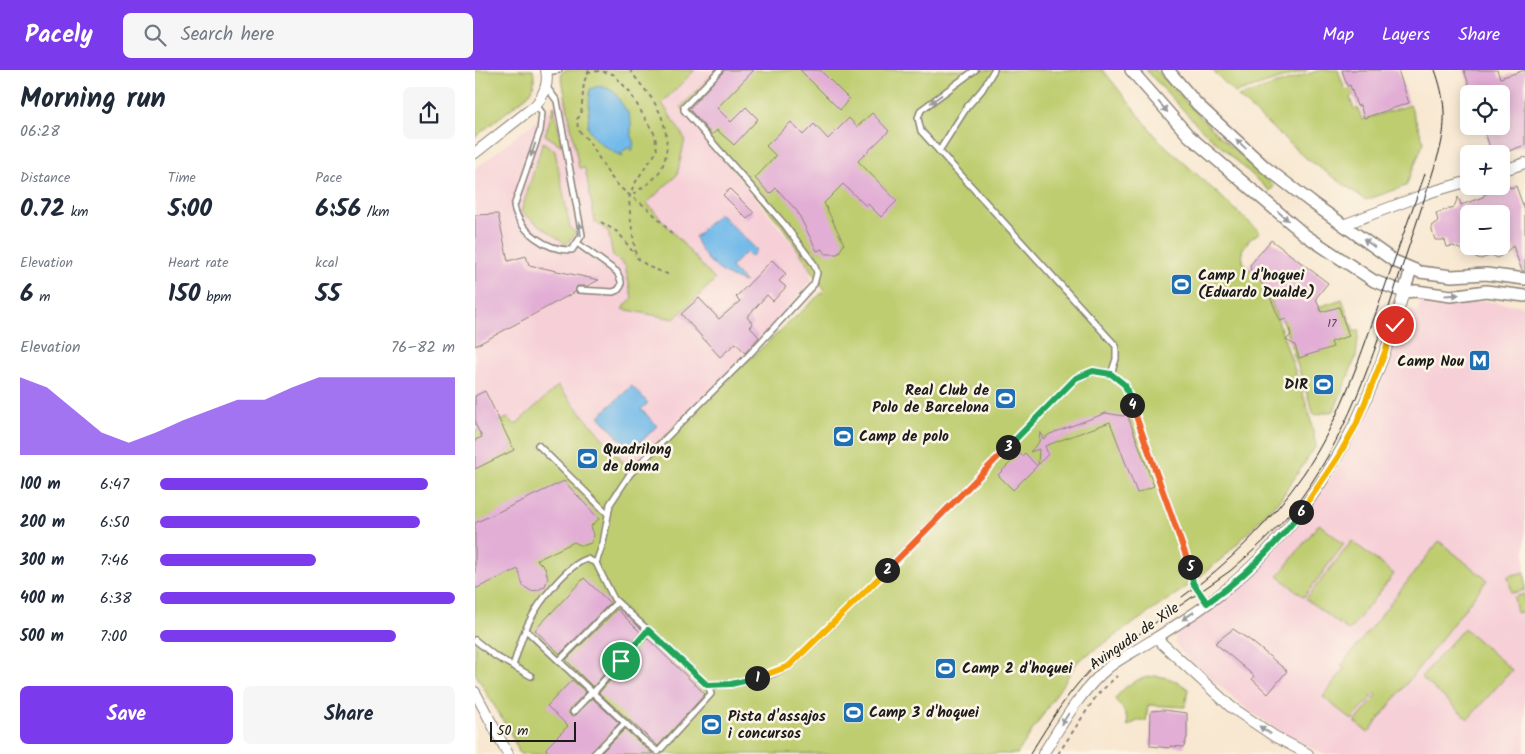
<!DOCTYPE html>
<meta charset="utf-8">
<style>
:root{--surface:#fff;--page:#f6f6f7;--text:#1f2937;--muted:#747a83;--accent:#7c3aed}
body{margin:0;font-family:Kalam,sans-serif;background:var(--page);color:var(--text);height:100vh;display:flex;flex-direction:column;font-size:19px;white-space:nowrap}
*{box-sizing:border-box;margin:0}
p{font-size:16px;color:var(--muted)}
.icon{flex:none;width:28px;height:28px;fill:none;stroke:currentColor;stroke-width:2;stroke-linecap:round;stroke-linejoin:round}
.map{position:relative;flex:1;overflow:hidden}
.panel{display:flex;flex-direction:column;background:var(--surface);width:475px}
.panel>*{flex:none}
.controls{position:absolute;left:985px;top:15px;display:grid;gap:10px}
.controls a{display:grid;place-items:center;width:50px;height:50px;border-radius:8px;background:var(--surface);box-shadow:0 2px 12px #0003;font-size:25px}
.scale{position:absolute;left:15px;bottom:12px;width:86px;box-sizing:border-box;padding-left:5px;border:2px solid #1c1c1c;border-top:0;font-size:14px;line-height:18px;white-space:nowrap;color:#1c1c1c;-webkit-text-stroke:4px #fcf5e5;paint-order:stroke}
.pin{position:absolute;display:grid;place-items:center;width:42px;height:42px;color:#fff;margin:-21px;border:2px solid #fff;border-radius:50%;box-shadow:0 1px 5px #0007}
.km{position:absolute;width:25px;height:25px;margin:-12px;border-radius:50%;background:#222;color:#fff;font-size:14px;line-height:25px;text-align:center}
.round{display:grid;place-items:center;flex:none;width:52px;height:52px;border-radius:8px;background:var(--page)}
.head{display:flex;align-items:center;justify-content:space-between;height:85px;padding:0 20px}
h1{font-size:28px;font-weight:600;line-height:38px}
.metrics{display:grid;grid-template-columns:repeat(3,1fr);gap:8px;height:85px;padding:5px 20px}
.metrics div{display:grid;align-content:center}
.metrics b{font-size:25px;font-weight:600}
.metrics small{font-size:14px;font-weight:400}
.metrics p{font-size:14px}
.chart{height:140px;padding:10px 20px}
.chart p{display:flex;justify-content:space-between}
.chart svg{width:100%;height:90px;margin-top:5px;fill:var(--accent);opacity:.7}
.button{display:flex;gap:10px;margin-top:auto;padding:10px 20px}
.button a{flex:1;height:58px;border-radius:8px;background:var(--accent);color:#fff;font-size:20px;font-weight:600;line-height:58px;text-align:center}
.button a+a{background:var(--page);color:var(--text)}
ul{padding:0 20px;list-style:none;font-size:16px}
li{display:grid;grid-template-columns:80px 60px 1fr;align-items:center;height:38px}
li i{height:12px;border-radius:6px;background:var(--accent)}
header{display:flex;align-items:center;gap:30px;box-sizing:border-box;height:70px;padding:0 25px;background:var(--accent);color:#fff}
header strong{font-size:24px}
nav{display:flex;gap:28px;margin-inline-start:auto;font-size:18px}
.search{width:350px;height:45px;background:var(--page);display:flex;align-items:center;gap:12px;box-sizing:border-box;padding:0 18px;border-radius:8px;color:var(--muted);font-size:19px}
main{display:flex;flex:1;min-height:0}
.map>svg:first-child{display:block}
.built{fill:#f6cfd7}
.green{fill:#becd6f;stroke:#6d7446}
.water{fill:#72baea;stroke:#476b83}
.building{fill:#e2aed5;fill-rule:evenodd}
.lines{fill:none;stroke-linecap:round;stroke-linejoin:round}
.service-casing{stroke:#8a8277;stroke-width:8}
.minor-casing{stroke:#8a8277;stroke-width:12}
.tertiary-casing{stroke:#8a8277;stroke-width:14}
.path{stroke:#8a8277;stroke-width:2;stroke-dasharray:4 4;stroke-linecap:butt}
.service{stroke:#fff;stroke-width:5}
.minor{stroke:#fff;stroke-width:10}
.tertiary{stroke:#fff;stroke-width:11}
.tram{stroke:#1c1c1c;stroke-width:1}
.oneway{fill:#999}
.split-1-casing{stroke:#fff;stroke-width:10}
.split-2-casing{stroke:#fff;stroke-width:10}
.split-3-casing{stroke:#fff;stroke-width:10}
.split-4-casing{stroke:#fff;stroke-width:10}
.split-5-casing{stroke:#fff;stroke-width:10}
.split-6-casing{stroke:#fff;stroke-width:10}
.split-7-casing{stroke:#fff;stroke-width:10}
.split-8-casing{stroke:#fff;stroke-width:10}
.split-1{stroke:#22a559;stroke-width:6}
.split-2{stroke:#f5b400;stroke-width:6}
.split-3{stroke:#f0652b;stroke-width:6}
.split-4{stroke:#22a559;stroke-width:6}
.split-5{stroke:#f0652b;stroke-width:6}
.split-6{stroke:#22a559;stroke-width:6}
.split-7{stroke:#f5b400;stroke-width:6}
.split-8{stroke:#f5b400;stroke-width:6}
.labels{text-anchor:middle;stroke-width:5;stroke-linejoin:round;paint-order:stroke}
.number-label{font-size:12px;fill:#4e404a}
.poi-label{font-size:15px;font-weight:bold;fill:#1c1c1c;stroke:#fcf5e5;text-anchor:start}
.street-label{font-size:15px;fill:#1c1c1c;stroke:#fcf5e5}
</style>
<header>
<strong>Pacely</strong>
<div class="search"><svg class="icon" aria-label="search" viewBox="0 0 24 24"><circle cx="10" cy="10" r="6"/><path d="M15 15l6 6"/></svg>Search here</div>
<nav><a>Map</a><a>Layers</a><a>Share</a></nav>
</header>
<main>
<section class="panel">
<div class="head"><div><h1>Morning run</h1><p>06:28</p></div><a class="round"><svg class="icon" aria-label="share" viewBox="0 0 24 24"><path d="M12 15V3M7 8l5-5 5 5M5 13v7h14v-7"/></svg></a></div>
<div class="metrics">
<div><p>Distance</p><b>0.72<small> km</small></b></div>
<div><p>Time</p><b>5:00</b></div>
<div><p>Pace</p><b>6:56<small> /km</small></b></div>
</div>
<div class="metrics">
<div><p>Elevation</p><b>6<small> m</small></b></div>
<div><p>Heart rate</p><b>150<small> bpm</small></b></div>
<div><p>kcal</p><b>55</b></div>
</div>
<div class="chart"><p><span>Elevation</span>76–82 m</p>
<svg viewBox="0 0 160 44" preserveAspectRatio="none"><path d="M0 44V6L10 11L20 22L30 33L40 38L50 33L60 27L70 22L80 17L90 17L100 11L110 6L120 6L130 6L140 6L150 6L160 6V44z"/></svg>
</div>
<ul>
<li><b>100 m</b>6:47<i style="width:91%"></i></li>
<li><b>200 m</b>6:50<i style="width:88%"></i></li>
<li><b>300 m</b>7:46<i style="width:53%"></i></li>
<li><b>400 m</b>6:38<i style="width:100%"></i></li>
<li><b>500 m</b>7:00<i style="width:80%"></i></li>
</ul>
<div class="button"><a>Save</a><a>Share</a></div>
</section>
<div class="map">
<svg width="1050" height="684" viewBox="0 0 1050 684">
<rect width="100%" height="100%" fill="#fcf5e5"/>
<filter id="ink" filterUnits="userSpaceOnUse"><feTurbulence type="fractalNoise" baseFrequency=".02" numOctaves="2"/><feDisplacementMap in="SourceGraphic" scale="10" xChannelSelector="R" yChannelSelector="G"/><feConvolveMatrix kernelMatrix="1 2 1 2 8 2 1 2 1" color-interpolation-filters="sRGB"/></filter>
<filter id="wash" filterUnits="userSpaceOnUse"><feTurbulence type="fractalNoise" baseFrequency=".0096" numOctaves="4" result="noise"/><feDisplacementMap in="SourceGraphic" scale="20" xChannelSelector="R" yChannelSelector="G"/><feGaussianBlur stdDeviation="1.12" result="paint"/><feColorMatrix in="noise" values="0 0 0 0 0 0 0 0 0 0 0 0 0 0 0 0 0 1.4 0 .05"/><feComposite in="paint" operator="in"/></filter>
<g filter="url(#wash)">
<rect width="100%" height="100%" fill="#f8e8d2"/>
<g class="built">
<polygon points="85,0 243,0 206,37 333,193 337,210 263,294 154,400 83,317 40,355 33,348 0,361 0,99 90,28"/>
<polygon points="946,231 966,236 1008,231 1050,236 1050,684 849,684 810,665 773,640 713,589 700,574 700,567 704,559 769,510 795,485 831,444 863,397 882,361 901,319 929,246 933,241 936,240 942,243"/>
</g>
<g class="green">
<path d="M0,0H58C60,11 60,17 53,25L0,67Z"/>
<polygon points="90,0 220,0 187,33 210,69 202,105 172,133 240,210 199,249 147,239 157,228 150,195 138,186 133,161 120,152 110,98 104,98 86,4"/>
<polygon points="242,0 628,0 683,69 785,162 774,170 767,180 768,192 792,218 834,342 841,376 806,428 750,486 713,516 603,591 542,684 45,684 37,666 0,603 0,361 33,348 40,355 83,316 154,399 350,220 307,156 206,37"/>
<polygon points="671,0 681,0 743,65 799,116 795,121 723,56"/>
<polygon points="737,0 833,0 760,23"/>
<polygon points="845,0 863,0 870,20 877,18 879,24 875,28 879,39 883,38 887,50 935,35 949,72 931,116 891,130 831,88 763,27"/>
<polygon points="79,36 87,76 70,65"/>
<polygon points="68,72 80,81 95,158 101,163 91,174 46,142"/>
<polygon points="867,229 879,262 884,260 881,287 859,341 839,345 807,249"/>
<polygon points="844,454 869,474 829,527 803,506"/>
<polygon points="877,471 919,504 874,561 831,529"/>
<polygon points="964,471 1012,510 893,663 880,652 902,625 900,623 877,650 848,627 869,599 866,596"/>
<polygon points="1050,502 1050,520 1037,523 1033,506"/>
<polygon points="1050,524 1050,541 1042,543 1039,527"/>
<polygon points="989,558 1037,600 993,649 946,607"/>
<path d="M680,606C694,607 702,611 713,619L710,637L673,635L671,651H662L653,656C653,644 647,638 640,629C651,614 662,608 680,606Z"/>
</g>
<g class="water">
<path d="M124,16L132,18L139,22L153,43L156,52V64L159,71L158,77L157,81L155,77L146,82L148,86C135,82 120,71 113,58L115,19Z"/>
<path d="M244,143L282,180L276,187L271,182L256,197L270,212C246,205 229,191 220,167Z"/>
<polygon points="157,316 173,333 166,339 182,356 156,381 124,346"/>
</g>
<g id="blocks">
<g class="building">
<polygon points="249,0 279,0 242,38 256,52 271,37 283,49 259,75 242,60 237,65 214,39"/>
<polygon points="325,0 345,0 374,29 365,40"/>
<polygon points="867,0 923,0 934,33 889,48 885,35 882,36 875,15 872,16"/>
<polygon points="989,0 1022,0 1025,8 1050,0 1050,75 1026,84 1017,84 1008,56 1026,56 1026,24 997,24"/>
<polygon points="397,43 414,61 383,91 422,131 406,147 393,134 391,136 368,114 349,133 369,174 363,184 350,184 347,179 342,181 322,141 301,118 295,124 280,108 301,86 291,76 316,52 328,65 339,54 353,69 374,48 382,57"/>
<path d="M1034,116L1035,118L1041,116L1050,141V201H1047L1038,176L1026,186L1022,188L1017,185L1006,189L998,186L994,180V183L978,176L972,177L970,170H960L956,156L963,151L961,143L979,137L983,127L986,135L1008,127L1010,124ZM994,144H1026V176H994Z"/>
<polygon points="255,119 279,143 272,149 248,125"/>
<polygon points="23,144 33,191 51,186 54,195 124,210 112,216 102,216 100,222 0,276 0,145"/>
<polygon points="796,170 853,213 841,228 846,242 864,237 874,266 856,272 858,277 824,288 820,275 811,270 816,265 811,249 805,251 792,219 775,199 776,197 775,195"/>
<polygon points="297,190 311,204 304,211 311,217 298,231 292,225 272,247 278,254 275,257 284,267 270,283 261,273 245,287 206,244 224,228 244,249 265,231 261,227"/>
<polygon points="10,321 39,380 0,399 0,370 7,367 0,354 0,326"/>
<polygon points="631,343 648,346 652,344 679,416 662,423 635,352 570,376 573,384 563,395 564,379 555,382 564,372 565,362 568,369 575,364"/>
<polygon points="545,383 547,386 550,383 562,396 538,420 523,405"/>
<polygon points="89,411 124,449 116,456 119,465 116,473 107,476 99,472 62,490 70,498 73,508 70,516 63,520 56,521 48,516 43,499 0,519 0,453"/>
<polygon points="109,508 135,533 85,584 60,560"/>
<polygon points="142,539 165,562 118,617 91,590"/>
<polygon points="758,559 776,571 812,601 793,624 777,609 779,606 740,573"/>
<polygon points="172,568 230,624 183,676 124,623"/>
<polygon points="97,610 111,622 95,639 94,643 95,645 101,645 117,628 144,653 115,684 73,684 71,678 93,656 72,636"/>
<polygon points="688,640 712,643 712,667 709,677 695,676 695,678 675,676 676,641"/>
<polygon points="150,659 163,671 178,684 125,684"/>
</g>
</g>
</g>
<g filter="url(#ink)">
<use href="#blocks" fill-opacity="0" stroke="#8a8277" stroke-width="1"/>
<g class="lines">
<defs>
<g id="service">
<polyline points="500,0 446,40 443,48 446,61 641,276 641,289 636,304"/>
<polyline points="72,2 84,0"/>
<path d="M61,35L67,43L65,61L39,136C44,161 72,181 97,180L107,165L82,31L71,16"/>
<polyline points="464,81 492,37 507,20 519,0"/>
<polyline points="102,173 142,202 146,211 146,216 143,220 138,222 104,220"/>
<polyline points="63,375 133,444"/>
<polyline points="121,493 128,473 135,434 155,404 272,287 339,214 342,203 339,194 309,154 209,40 209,37 245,0"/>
<polyline points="0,570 20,586 56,606"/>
<polyline points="84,591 142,532"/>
<path d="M38,596C43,581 47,565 54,552C64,532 91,496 112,489L121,493L139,529L220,603L234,617L236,624L183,682L166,668L51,560"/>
<path d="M232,615L256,614L290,607L315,596L360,552L601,308C624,298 630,298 650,315L713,491L718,513L732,533"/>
<polyline points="118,623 173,560"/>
<polyline points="98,642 117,622"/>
<polyline points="119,684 150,653"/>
</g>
<g id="minor">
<path d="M0,83L61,35C69,24 74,14 71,0"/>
<polyline points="1026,101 1050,93"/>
<polyline points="868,155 956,122 994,111"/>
<polyline points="681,568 756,637 799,666 833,684"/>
<polyline points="0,622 33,684"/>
<path d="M568,684C587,654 606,620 634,597C647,587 662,580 676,571C700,556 726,540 748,522C844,443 896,340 929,222"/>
</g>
<g id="tertiary">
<polyline points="656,0 714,66 830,165 899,211 929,222 941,221 976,226 1011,221 1050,226"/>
<polyline points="693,0 722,34 790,97 836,132 919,191 945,202 977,206 1011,204 1050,209"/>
<polyline points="929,222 936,199"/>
</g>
</defs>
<use href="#service" class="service-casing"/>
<use href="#minor" class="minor-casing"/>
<use href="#tertiary" class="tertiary-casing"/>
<g class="path">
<path d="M114,0L109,12L106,45L102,49L103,60C121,75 126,98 142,114C151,124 162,130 172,138C182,147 191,157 199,167"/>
<path d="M155,0C163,12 175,24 182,37C193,57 197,88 181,106C175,114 164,119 157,125"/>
<path d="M112,2L125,1L138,4L154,21L180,65L182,81C173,95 160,109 155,125C152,135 160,175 161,187L174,197L195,205"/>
<polyline points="126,152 144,163 160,185"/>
<polyline points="583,684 622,625 642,606"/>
</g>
<use href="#service" class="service"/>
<use href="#minor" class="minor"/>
<use href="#tertiary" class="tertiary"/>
<g class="tram">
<path d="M707,527C755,493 796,451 829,403C863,353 883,293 903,237C918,193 934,148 950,104"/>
<path d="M555,684C576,651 595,617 625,591L755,501C777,482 799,463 817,440C871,371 898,288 924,206C938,164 952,122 965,79C972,51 970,27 960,0"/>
</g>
</g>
<defs><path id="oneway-solid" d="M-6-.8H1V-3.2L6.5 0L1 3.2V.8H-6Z" transform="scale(1.25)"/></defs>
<g class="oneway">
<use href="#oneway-solid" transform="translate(461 29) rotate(144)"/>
<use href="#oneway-solid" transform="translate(688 37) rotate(49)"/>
<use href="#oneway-solid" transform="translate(766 74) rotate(-137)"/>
<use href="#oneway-solid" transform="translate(58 80) rotate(109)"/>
<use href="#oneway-solid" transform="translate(808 146) rotate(41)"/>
<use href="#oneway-solid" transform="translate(105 159) rotate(-96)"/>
<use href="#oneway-solid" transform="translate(894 173) rotate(-144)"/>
<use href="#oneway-solid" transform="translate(977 225) rotate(-4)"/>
<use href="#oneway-solid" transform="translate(713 546) rotate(146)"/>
<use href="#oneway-solid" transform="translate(590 649) rotate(124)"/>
<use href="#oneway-solid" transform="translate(790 660) rotate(-146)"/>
</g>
</g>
<g class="lines" filter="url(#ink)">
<defs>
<polyline id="split-1" points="146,591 173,560 232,615 256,614 282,608"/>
<polyline id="split-2" points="282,608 314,596 412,500"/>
<polyline id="split-3" points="412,500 533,377"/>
<polyline id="split-4" points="533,377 601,308 618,301 636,304 650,315 657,335"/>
<polyline id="split-5" points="657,335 715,497"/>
<path id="split-6" d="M715,497L718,513L732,533C768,508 800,476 826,442"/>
<polyline id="split-7" points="826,442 863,387 881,355 907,290"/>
<polyline id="split-8" points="907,290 920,255"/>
</defs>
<use href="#split-1" class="split-1-casing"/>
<use href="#split-2" class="split-2-casing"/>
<use href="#split-3" class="split-3-casing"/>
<use href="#split-4" class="split-4-casing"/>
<use href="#split-5" class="split-5-casing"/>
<use href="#split-6" class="split-6-casing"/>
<use href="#split-7" class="split-7-casing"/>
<use href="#split-8" class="split-8-casing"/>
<use href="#split-1" class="split-1"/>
<use href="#split-2" class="split-2"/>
<use href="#split-3" class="split-3"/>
<use href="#split-4" class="split-4"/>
<use href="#split-5" class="split-5"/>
<use href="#split-6" class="split-6"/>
<use href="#split-7" class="split-7"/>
<use href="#split-8" class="split-8"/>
</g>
<defs>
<symbol id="stadium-square" viewBox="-11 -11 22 22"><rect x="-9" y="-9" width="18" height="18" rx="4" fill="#1f6fb2" stroke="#fcf5e5"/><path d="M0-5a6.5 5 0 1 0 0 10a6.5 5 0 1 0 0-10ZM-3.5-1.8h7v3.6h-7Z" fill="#fff"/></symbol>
<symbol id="metro-square" viewBox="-11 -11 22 22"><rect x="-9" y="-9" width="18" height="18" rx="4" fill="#1f6fb2" stroke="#fcf5e5"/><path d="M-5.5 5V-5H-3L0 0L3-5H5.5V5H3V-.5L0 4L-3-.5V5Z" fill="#fff"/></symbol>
</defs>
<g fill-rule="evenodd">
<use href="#stadium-square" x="694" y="202" width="25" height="25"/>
<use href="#metro-square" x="992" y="278" width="25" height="25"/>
<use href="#stadium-square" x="836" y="302" width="25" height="25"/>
<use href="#stadium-square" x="518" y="316" width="25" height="25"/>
<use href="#stadium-square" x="356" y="354" width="25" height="25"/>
<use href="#stadium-square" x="100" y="376" width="25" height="25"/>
<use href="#stadium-square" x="458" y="586" width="25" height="25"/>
<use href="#stadium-square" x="366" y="630" width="25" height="25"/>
<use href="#stadium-square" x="224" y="642" width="25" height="25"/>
</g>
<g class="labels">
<g class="number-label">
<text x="857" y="257">17</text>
</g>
<g class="poi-label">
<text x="723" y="210">Camp 1 d'hoquei<tspan x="723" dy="17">(Eduardo Dualde)</tspan></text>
<text x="989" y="296" text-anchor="end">Camp Nou</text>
<text x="833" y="319" text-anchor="end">DIR</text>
<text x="514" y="325" text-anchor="end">Real Club de<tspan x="514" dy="17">Polo de Barcelona</tspan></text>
<text x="384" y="371">Camp de polo</text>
<text x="128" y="384">Quadrilong<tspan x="128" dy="17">de doma</tspan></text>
<text x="487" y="603">Camp 2 d'hoquei</text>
<text x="394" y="647">Camp 3 d'hoquei</text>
<text x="253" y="651">Pista d'assajos<tspan x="253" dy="17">i concursos</tspan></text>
</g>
<g class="street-label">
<text transform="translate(659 566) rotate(-35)" y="5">Avinguda de Xile</text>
</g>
</g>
</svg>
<div class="controls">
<a><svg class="icon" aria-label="locate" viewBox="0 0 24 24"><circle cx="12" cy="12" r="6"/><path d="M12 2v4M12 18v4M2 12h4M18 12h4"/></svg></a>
<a>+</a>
<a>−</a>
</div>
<div class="scale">50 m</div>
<div class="pin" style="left:146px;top:591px;background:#1e9e55"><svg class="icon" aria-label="arrive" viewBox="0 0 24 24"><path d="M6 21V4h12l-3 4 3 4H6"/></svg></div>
<div class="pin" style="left:920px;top:255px;background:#d93025"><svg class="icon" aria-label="check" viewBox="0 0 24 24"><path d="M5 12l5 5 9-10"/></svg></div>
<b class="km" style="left:282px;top:608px">1</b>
<b class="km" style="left:412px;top:500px">2</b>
<b class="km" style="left:533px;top:377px">3</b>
<b class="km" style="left:657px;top:335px">4</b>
<b class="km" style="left:715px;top:497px">5</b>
<b class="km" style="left:826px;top:442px">6</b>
</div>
</main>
